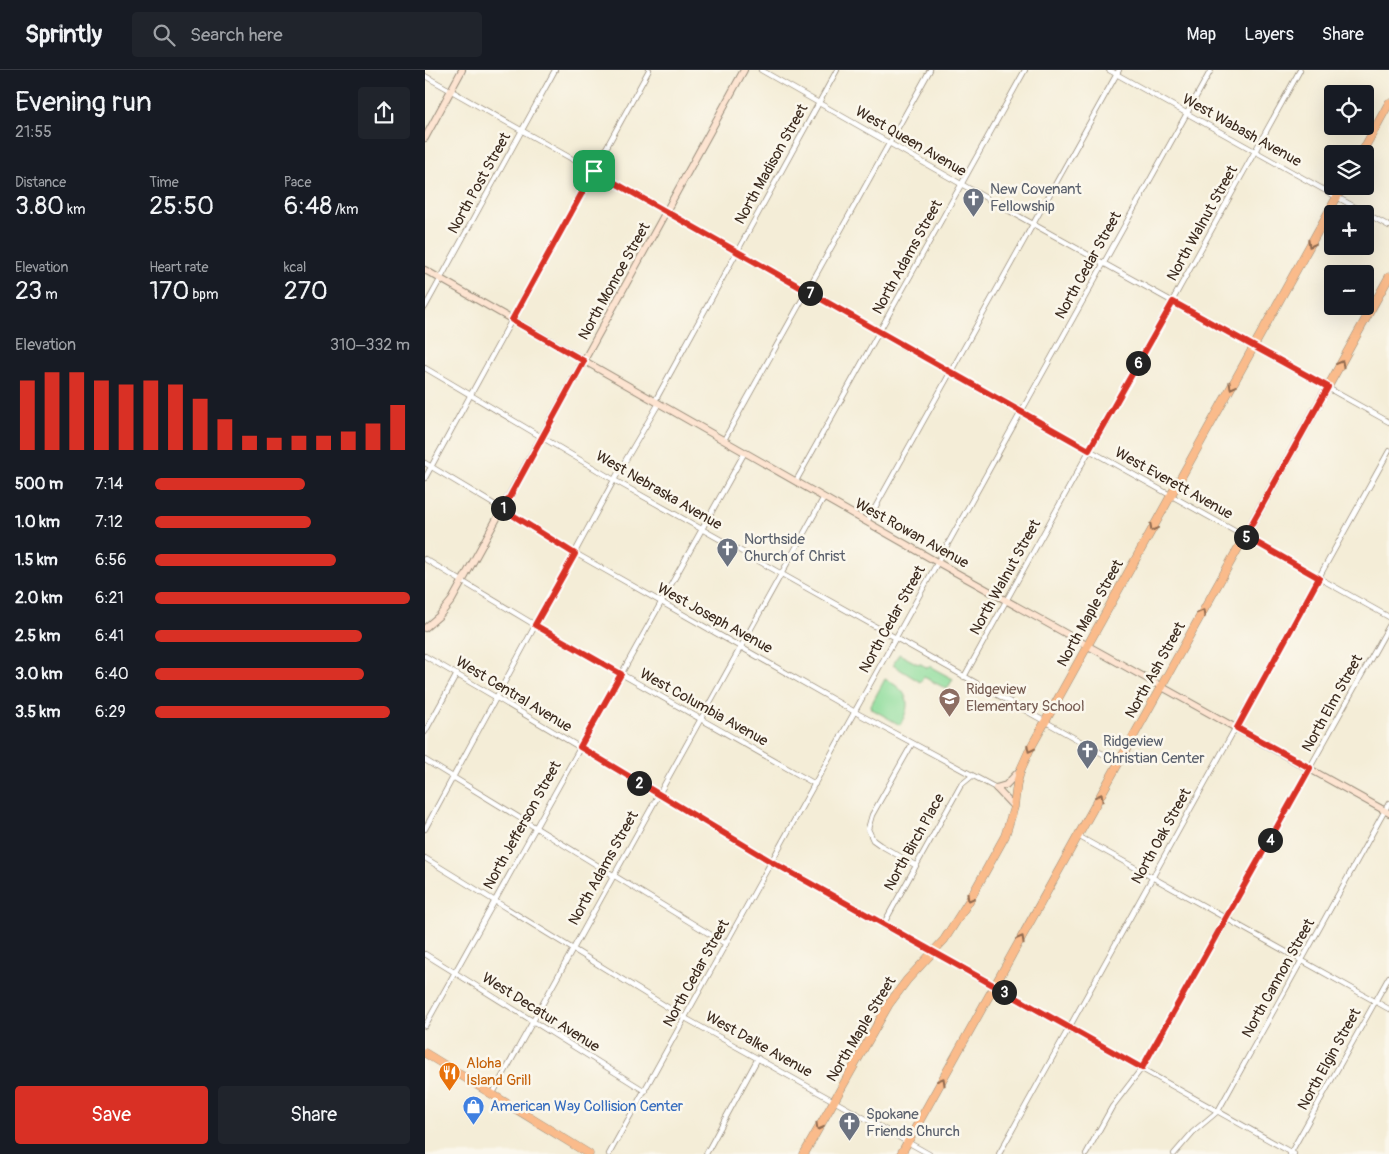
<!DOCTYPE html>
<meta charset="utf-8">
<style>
:root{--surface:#171b24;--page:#20242c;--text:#f1f3f6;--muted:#9ea1a6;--line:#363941;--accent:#d93025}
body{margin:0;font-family:Pangolin,sans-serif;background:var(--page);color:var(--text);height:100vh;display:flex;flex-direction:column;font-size:19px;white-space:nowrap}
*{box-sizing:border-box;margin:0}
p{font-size:16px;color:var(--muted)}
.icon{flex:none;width:28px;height:28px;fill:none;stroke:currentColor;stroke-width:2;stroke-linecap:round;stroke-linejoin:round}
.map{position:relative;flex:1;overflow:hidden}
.side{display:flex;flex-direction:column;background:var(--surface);width:425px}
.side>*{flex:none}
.controls{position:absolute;left:899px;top:15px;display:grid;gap:10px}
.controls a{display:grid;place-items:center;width:50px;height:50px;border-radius:5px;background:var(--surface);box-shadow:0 5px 20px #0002;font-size:25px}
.pin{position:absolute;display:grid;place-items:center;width:42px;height:42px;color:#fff;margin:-21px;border-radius:10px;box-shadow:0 2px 8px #0006}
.km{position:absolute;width:25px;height:25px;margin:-12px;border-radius:50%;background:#222;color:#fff;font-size:14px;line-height:25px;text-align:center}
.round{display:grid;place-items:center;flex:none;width:52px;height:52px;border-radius:5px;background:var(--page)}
.headline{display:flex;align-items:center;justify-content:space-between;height:85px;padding:0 15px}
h1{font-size:28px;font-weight:600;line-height:38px}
.metrics{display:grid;grid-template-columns:repeat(3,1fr);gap:8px;height:85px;padding:5px 15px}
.metrics div{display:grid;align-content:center}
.metrics b{font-size:25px;font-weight:600}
.metrics small{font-size:14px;font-weight:400}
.metrics p{font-size:14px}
.chart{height:140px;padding:10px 15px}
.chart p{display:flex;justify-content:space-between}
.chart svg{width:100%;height:90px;margin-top:5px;stroke:var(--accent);stroke-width:6}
.primary-button{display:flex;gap:10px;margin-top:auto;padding:10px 15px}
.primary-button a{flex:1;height:58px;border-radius:5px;background:var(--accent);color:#fff;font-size:20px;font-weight:600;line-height:58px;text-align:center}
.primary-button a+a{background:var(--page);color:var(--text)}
ul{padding:0 15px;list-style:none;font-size:16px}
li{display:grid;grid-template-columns:80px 60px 1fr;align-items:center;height:38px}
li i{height:12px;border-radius:6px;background:var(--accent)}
header{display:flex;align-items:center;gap:30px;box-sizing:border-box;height:70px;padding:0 25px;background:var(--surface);border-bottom:1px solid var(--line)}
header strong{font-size:24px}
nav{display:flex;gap:28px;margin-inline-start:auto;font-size:18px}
.search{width:350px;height:45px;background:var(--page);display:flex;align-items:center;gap:12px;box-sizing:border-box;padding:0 18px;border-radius:5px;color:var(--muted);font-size:19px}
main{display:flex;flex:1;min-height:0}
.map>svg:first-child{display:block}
.green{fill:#8fdd9c;stroke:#65845d}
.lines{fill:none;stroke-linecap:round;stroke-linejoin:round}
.street-casing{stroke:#988c7a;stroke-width:6}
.secondary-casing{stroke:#988c7a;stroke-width:8}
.primary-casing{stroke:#988c7a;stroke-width:9}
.street{stroke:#fff;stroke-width:4.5}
.secondary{stroke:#fde4d1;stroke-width:6}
.primary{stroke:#fabb8b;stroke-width:8}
.oneway{stroke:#916b4f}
.route-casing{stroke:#fff;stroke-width:10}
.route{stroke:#d93025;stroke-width:6}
.labels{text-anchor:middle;stroke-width:5;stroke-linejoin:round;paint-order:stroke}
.street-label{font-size:15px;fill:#3b2a1e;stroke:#fbf7ec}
.worship-label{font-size:15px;fill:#5b616d;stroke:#fbf7ec;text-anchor:start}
.education-label{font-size:15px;fill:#785e54;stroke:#fbf7ec;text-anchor:start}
.food-label{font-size:15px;fill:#c56008;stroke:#fbf7ec;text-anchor:start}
.shop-label{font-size:15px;fill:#366cbe;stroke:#fbf7ec;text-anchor:start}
</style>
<header>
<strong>Sprintly</strong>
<div class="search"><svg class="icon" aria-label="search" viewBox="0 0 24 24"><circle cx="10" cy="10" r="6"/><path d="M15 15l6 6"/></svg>Search here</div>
<nav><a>Map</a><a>Layers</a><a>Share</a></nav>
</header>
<main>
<section class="side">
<div class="headline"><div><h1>Evening run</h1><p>21:55</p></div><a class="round"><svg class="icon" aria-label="share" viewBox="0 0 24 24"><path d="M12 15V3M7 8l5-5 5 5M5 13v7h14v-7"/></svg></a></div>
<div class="metrics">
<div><p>Distance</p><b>3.80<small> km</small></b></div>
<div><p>Time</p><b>25:50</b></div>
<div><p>Pace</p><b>6:48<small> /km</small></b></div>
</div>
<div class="metrics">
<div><p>Elevation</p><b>23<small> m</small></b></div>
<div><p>Heart rate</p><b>170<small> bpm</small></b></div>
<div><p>kcal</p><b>270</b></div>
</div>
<div class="chart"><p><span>Elevation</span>310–332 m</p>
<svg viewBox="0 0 160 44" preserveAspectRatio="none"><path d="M5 44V10M15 44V6M25 44V6M35 44V10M45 44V12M55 44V10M65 44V12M75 44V19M85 44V29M95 44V37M105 44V38M115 44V37M125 44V37M135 44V35M145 44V31M155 44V22"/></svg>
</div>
<ul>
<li><b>500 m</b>7:14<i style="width:59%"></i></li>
<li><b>1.0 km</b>7:12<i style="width:61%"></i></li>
<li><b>1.5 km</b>6:56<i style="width:71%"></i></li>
<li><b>2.0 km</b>6:21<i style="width:100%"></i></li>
<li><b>2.5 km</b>6:41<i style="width:81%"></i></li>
<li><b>3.0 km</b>6:40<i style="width:82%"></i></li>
<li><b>3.5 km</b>6:29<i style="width:92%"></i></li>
</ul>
<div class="primary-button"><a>Save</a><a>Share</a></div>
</section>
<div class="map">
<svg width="964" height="1084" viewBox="0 0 964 1084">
<rect width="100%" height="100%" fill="#fbf7ec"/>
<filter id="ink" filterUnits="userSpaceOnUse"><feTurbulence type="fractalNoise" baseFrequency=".02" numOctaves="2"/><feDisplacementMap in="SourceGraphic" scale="10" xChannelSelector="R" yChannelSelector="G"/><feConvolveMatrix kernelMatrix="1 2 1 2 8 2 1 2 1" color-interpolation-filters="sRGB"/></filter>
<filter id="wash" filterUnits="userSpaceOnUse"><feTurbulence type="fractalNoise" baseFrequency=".0096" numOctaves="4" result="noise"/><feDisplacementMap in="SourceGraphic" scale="20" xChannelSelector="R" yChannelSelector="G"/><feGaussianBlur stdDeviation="1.12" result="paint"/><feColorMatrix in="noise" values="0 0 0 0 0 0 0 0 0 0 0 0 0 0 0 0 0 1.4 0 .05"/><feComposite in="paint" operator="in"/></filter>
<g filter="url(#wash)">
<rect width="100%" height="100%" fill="#f4edd7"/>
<g class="green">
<polygon points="474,584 493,594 494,593 503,598 504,596 528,609 522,619 499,607 495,612 468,595"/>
<path d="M460,609C483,621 488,632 475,655L447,639L446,635Z"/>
</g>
</g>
<g filter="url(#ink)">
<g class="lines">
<defs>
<g id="street">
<polyline points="336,0 536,114 964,352"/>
<polyline points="684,0 964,156"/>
<polyline points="0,6 596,342 964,547"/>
<polyline points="0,237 130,0"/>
<polyline points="0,298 189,410 694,693"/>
<polyline points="230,331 412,0"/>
<polyline points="299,370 505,0"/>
<polyline points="0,393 150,483 430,642 571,718"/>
<polyline points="0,408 224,0"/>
<polyline points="371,411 600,0"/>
<polyline points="442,452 694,0"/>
<polyline points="0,489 110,555 390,714"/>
<polyline points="0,586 72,628 347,792 869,1084"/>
<polyline points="539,607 875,0"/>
<polyline points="0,662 32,604"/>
<polyline points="487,674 447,745 443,759 448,770 455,775 490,795"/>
<polyline points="0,690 301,874"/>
<polyline points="0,759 189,410 234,333"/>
<polyline points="653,766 964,939"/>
<polyline points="0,788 260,948 504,1084"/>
<polyline points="458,855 536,715 547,706"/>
<polyline points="0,884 220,1021"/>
<polyline points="0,956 320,382"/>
<polyline points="67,1025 399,427"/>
<polyline points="184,1084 786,0"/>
<polyline points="281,1084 333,988"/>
<polyline points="574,1084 964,381"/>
<polyline points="661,1084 687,1037 717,998 964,556"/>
<polyline points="749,1084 768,1062 793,1041 964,733"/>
<polyline points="865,1084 964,907"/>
</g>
<g id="secondary">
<polyline points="0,68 37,0"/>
<polyline points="0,200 512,492 964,743"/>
<polyline points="0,558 14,546 27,530 319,0"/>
<polyline points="571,718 581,715 596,699"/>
<polyline points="571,718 589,737"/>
</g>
<g id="primary">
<polyline points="936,84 964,33"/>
<polyline points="0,983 164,1084"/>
<polyline points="379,1084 464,934 482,910 519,870 544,831 580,766 589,737 592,713 596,699 605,679 918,116"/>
<polyline points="476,1084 964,207"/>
</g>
</defs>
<use href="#street" class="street-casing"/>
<use href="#secondary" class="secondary-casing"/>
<use href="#primary" class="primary-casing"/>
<use href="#street" class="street"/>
<use href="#secondary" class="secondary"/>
<use href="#primary" class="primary"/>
</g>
<defs><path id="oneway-chevron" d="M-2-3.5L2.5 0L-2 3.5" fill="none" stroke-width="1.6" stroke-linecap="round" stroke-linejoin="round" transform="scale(1.25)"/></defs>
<g class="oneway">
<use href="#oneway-chevron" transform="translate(886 174) rotate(119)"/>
<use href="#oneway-chevron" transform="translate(916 294) rotate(-61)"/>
<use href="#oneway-chevron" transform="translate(807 316) rotate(119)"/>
<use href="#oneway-chevron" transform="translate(728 458) rotate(119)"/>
<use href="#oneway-chevron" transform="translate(777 543) rotate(-61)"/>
<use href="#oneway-chevron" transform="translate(605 679) rotate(117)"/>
<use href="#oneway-chevron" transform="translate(675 727) rotate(-61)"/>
<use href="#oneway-chevron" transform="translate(545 828) rotate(119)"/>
<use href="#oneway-chevron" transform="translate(596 869) rotate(-61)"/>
<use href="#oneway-chevron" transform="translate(517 1011) rotate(-61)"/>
<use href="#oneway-chevron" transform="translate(394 1057) rotate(119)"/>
</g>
</g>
<g class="lines" filter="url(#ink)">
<defs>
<polygon id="route" points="169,101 664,380 748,232 903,317 820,466 894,508 812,658 885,698 717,998 347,792 155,677 196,604 110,555 150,484 78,439 159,291 87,250"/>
</defs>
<use href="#route" class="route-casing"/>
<use href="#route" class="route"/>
</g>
<defs>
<symbol id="church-pin" viewBox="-11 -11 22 30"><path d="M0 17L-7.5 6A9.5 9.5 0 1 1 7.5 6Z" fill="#6b7280" stroke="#fbf7ec"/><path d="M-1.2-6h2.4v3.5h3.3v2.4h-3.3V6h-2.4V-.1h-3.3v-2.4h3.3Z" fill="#fff"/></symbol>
<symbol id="school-pin" viewBox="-11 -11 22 30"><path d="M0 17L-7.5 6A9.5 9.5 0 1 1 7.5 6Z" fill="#8d6e63" stroke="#fbf7ec"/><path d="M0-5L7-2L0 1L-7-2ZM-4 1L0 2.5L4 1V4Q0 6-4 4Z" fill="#fff"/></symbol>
<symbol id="restaurant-pin" viewBox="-11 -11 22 30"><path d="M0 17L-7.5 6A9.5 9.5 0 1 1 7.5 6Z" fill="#e8710a" stroke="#fbf7ec"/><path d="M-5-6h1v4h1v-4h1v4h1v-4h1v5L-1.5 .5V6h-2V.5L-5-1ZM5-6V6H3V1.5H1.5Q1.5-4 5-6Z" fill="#fff"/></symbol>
<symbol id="shop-pin" viewBox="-11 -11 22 30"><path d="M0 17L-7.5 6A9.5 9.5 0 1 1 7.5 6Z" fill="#3f7fe0" stroke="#fbf7ec"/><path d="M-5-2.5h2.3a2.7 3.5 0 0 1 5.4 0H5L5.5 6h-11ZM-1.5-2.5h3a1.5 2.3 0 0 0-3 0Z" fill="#fff"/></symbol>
</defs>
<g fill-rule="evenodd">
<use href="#church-pin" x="536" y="116" width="25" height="34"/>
<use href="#church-pin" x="290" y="466" width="25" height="34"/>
<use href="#school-pin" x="512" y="616" width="25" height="34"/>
<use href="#church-pin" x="650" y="668" width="25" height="34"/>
<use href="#restaurant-pin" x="12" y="990" width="25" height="34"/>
<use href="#shop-pin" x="36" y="1024" width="25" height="34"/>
<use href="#church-pin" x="412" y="1040" width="25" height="34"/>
</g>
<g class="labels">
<g class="street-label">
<text transform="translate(817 60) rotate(29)" y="5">West Wabash Avenue</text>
<text transform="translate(486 71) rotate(30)" y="5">West Queen Avenue</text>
<text transform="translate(346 94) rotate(-61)" y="5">North Madison Street</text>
<text transform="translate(54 113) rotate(-61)" y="5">North Post Street</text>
<text transform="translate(777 153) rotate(-61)" y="5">North Walnut Street</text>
<text transform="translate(482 187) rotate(-61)" y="5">North Adams Street</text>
<text transform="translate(663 195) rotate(-61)" y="5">North Cedar Street</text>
<text transform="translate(189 211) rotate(-61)" y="5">North Monroe Street</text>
<text transform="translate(749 413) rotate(29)" y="5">West Everett Avenue</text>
<text transform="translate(234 420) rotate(30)" y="5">West Nebraska Avenue</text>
<text transform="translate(487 463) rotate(29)" y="5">West Rowan Avenue</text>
<text transform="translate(580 507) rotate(-61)" y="5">North Walnut Street</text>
<text transform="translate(665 543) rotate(-61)" y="5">North Maple Street</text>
<text transform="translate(290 548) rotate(29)" y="5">West Joseph Avenue</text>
<text transform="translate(467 549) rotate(-61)" y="5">North Cedar Street</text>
<text transform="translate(730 600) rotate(-61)" y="5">North Ash Street</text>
<text transform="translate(89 624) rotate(31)" y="5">West Central Avenue</text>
<text transform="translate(907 633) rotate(-61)" y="5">North Elm Street</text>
<text transform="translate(279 637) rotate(29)" y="5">West Columbia Avenue</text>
<text transform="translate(97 755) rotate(-61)" y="5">North Jefferson Street</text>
<text transform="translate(736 766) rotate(-61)" y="5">North Oak Street</text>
<text transform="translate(489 772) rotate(-61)" y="5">North Birch Place</text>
<text transform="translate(178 798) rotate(-61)" y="5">North Adams Street</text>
<text transform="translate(271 903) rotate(-61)" y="5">North Cedar Street</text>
<text transform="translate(853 908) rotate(-61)" y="5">North Cannon Street</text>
<text transform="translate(116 942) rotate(32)" y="5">West Decatur Avenue</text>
<text transform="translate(436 959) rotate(-59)" y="5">North Maple Street</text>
<text transform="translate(334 974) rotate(29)" y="5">West Dalke Avenue</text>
<text transform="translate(904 989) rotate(-61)" y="5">North Elgin Street</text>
</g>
<g class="worship-label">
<text x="565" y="124">New Covenant<tspan x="565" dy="17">Fellowship</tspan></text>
<text x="319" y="474">Northside<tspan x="319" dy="17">Church of Christ</tspan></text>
<text x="678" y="676">Ridgeview<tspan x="678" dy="17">Christian Center</tspan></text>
<text x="441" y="1049">Spokane<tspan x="441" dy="17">Friends Church</tspan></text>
</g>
<g class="education-label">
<text x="541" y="624">Ridgeview<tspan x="541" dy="17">Elementary School</tspan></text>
</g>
<g class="food-label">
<text x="41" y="998">Aloha<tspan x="41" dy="17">Island Grill</tspan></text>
</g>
<g class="shop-label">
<text x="65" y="1041">American Way Collision Center</text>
</g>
</g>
</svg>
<div class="controls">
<a><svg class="icon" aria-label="locate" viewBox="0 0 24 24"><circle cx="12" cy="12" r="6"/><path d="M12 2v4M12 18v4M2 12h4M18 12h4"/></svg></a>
<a><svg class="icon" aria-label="layers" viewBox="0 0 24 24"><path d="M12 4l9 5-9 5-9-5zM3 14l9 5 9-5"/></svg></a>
<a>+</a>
<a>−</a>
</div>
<div class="pin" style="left:169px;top:101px;background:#1e9e55"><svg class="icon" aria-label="arrive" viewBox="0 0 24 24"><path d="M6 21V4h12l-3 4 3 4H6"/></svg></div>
<b class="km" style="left:78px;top:438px">1</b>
<b class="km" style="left:214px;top:713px">2</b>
<b class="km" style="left:579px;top:922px">3</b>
<b class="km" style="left:845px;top:770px">4</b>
<b class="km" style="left:821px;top:467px">5</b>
<b class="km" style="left:713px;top:293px">6</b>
<b class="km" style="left:385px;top:223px">7</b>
</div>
</main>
